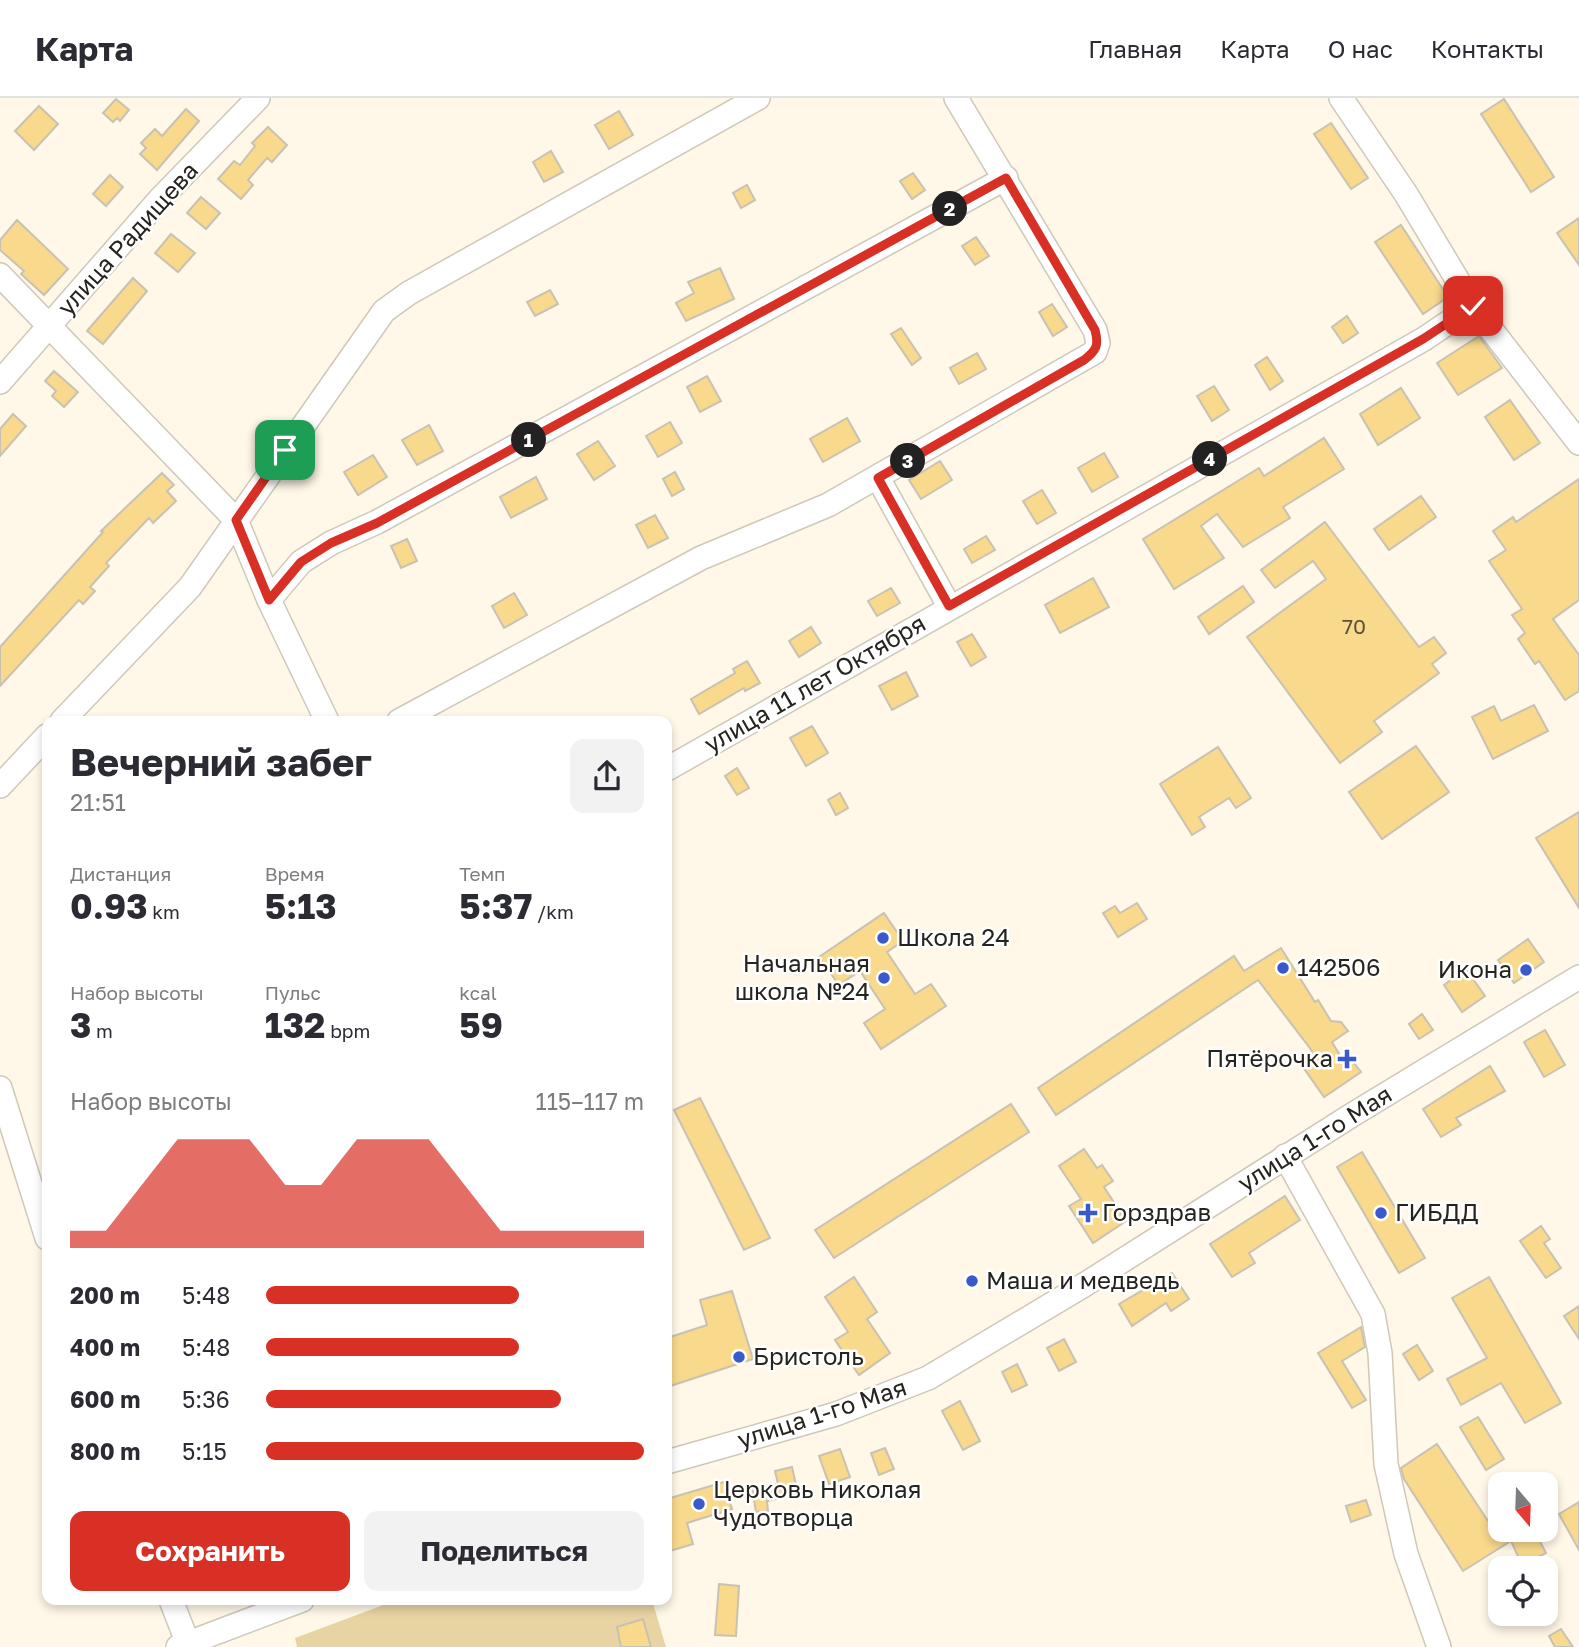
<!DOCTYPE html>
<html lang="ru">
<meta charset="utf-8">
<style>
:root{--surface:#fff;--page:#f2f2f3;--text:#2b2b33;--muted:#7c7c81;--line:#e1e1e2;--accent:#d93025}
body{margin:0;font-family:"Golos Text",sans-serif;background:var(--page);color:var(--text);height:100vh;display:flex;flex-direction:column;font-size:26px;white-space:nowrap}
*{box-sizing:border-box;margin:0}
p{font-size:23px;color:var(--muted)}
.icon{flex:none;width:38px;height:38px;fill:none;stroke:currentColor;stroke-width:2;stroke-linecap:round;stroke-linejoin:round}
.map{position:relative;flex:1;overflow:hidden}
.drawer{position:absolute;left:42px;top:618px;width:630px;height:889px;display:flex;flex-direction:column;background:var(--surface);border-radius:14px;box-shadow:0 4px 10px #0003}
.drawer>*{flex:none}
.needle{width:46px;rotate:161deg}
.controls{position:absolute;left:1488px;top:1374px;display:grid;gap:14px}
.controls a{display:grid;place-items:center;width:70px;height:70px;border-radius:14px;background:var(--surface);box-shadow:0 4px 10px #0003;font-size:35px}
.pin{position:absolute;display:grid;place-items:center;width:60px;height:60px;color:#fff;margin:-30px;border-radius:14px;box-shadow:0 4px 10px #0006}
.km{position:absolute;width:35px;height:35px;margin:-18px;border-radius:50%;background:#222;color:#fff;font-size:19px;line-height:35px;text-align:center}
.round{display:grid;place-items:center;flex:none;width:74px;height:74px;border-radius:14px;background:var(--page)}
.headline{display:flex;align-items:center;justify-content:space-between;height:119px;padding:0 28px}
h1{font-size:38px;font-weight:700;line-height:52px}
.stats{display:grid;grid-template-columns:repeat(3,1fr);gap:10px;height:119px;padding:7px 28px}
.stats div{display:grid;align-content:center}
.stats b{font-size:35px;font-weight:700}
.stats small{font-size:19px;font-weight:400}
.stats p{font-size:19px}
.chart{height:196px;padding:14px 28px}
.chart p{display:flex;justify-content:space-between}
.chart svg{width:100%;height:126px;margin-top:7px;fill:var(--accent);opacity:.7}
.primary-button{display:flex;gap:14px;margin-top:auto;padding:14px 28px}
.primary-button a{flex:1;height:80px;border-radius:14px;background:var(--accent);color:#fff;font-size:28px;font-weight:700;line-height:80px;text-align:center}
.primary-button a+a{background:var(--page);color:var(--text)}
ul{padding:0 28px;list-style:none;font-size:23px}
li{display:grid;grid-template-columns:112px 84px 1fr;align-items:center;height:52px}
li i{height:18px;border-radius:9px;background:var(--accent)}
header{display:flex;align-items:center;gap:42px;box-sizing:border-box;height:98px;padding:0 35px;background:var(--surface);border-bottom:2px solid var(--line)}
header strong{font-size:33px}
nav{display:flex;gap:38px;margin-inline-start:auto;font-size:24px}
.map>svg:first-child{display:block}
.green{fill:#e8d3a3}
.building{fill:#f9d98c;stroke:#c9c2b3;stroke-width:2}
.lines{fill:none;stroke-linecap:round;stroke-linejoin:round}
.minor-casing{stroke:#cfc8b9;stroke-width:26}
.minor{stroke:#fff;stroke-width:23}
.route-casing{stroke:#fff;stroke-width:14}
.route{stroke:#d93025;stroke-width:9}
.poi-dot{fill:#3a5acc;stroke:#fff;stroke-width:2.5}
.labels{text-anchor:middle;stroke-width:5;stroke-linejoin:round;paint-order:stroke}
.number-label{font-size:21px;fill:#5b513a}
.street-label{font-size:24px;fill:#26241e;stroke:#fff}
.poi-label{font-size:24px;fill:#26241e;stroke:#fff;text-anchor:start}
</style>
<header>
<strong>Карта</strong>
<nav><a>Главная</a><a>Карта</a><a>О нас</a><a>Контакты</a></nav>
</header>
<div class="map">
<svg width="1579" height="1549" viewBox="0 0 1579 1549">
<rect width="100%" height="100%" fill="#fff8e8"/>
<polygon class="green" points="397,1502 652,1502 666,1549 297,1549 295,1540"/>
<g class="building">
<polygon points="116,1 129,12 120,23 117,20 113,24 103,15"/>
<polygon points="1504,1 1554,79 1531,94 1481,16"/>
<polygon points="39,8 58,26 34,52 15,33"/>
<polygon points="186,11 199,23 157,72 140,56 146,50 141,45 155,31 162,38"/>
<polygon points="619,13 633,37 609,51 595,27"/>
<polygon points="1331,25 1368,80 1351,91 1314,36"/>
<polygon points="268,29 287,47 272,64 267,60 248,82 253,87 241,101 218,81 234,63 240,67 255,48 252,45"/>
<polygon points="551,53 563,74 544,84 533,64"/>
<polygon points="913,75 925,92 912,101 900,83"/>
<polygon points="110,77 123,89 106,108 93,96"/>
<polygon points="747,87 755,102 741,110 733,95"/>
<polygon points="201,99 220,115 206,131 187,115"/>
<polygon points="1579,120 1579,167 1557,135"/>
<polygon points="17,122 68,171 44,197 21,176 24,173 0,152 0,142"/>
<polygon points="1401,127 1448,199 1423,216 1375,144"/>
<polygon points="171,136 195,155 178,174 155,155"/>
<polygon points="976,139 989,158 975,167 962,148"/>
<polygon points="720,170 734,201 686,223 676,205 694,195 688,184"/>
<polygon points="133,180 147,193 103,246 87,233"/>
<polygon points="550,192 558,206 535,218 527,204"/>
<polygon points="1052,206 1067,229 1053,238 1039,214"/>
<polygon points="1347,218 1358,235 1343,245 1332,229"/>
<polygon points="901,230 921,260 912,267 891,236"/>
<polygon points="1479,238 1502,270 1458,297 1437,265"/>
<polygon points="977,255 986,271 959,286 950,270"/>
<polygon points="1267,259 1283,283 1270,292 1255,267"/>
<polygon points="54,273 78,294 64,309 52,298 56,293 45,283"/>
<polygon points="707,278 721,303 700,314 687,289"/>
<polygon points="1214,288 1229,312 1212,323 1197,298"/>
<polygon points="1401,290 1420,320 1378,347 1360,316"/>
<polygon points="1510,302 1540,345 1514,362 1485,319"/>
<polygon points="13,316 26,328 0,358 0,331"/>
<polygon points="847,320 860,343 823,364 810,341"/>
<polygon points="670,324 682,345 658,359 646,338"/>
<polygon points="429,327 443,353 417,367 402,342"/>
<polygon points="1324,340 1344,371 1283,409 1290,420 1243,449 1217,416 1201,428 1224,460 1174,491 1143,441 1259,370 1264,378"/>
<polygon points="598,343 615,368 594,382 577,356"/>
<polygon points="1104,355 1118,379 1092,394 1078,370"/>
<polygon points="373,357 387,379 358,397 344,374"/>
<polygon points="940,363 952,382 921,401 909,382"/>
<polygon points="675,374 684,391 672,398 663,381"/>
<polygon points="162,375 174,387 167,393 176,403 153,425 149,420 106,465 109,468 90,489 95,493 83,506 79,502 0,588 0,549 103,434 101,433"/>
<polygon points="536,379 547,401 511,420 500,399"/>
<polygon points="1579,381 1579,502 1553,521 1579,557 1579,593 1565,602 1539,563 1535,566 1518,541 1525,535 1512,517 1522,511 1489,463 1506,452 1493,433 1513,419 1516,424"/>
<polygon points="1042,392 1056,415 1037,426 1023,403"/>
<polygon points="1421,398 1436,419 1389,452 1374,431"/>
<polygon points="655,417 668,440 648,450 636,427"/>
<polygon points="1325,424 1419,549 1434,539 1446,555 1432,566 1439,575 1374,623 1382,634 1340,665 1247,539 1326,481 1313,463 1275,490 1261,472"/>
<polygon points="986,438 995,452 972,465 964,451"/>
<polygon points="407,441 417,463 401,470 391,448"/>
<polygon points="1093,480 1109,509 1060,535 1045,507"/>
<polygon points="1243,488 1254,504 1209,536 1198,519"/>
<polygon points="891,490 900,505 877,518 868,503"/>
<polygon points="514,495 527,517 504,530 492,508"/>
<polygon points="811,529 821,545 799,559 789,543"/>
<polygon points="972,536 986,559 971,568 957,544"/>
<polygon points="747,563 760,585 745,593 744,590 699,616 691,601 735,575 733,571"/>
<polygon points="906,574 918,598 892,612 879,588"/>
<polygon points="1534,607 1548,633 1493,661 1472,619 1494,608 1501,623"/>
<polygon points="812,628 828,655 806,668 790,640"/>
<polygon points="1416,648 1449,694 1382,741 1349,694"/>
<polygon points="1218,649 1251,700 1236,710 1229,700 1199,719 1205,729 1192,737 1160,686"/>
<polygon points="737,670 749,690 737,697 725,678"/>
<polygon points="840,695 848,710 836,717 828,702"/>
<polygon points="1579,714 1579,810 1536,740"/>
<polygon points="1137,805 1147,821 1118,839 1103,815 1115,808 1120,815"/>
<polygon points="884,815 903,843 887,854 915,896 931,886 946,908 881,951 864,925 885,911 860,873 839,887 819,859"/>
<polygon points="1528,841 1544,864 1514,885 1498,862"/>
<polygon points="1281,850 1315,904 1318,902 1331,923 1341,924 1348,933 1332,944 1347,969 1353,964 1361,974 1324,999 1298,962 1312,953 1258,882 1056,1017 1038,990 1234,858 1244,873"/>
<polygon points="1466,871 1485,898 1462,914 1444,887"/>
<polygon points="1422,916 1433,932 1419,941 1409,926"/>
<polygon points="1545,932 1565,967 1544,979 1524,944"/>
<polygon points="1490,968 1505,993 1456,1020 1461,1027 1441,1039 1423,1011"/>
<polygon points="700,1000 770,1140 744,1152 674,1012"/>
<polygon points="1011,1006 1029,1034 834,1160 815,1132"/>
<polygon points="1084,1051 1097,1070 1102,1067 1113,1083 1104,1089 1126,1123 1093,1145 1069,1108 1081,1101 1059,1068"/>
<polygon points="1362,1054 1425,1160 1399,1175 1337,1069"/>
<polygon points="1285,1098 1300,1122 1249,1155 1255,1165 1232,1179 1210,1146"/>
<polygon points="1541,1128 1550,1141 1544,1145 1561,1170 1546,1180 1520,1143"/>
<polygon points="1172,1175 1189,1201 1171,1213 1166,1205 1132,1228 1119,1206"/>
<polygon points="854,1179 877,1214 867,1221 890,1255 859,1277 835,1242 848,1234 825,1199"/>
<polygon points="1489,1179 1561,1305 1525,1325 1501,1285 1461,1307 1447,1281 1487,1260 1452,1200"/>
<polygon points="732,1193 753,1261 667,1289 667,1240 707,1227 700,1202"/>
<polygon points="1579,1208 1579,1241 1564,1218"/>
<polygon points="1361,1229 1365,1249 1342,1263 1366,1302 1352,1310 1318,1255"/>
<polygon points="1064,1241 1076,1264 1059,1273 1047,1250"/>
<polygon points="1417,1247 1433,1273 1419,1282 1403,1256"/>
<polygon points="1017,1266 1027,1287 1012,1294 1002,1274"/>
<polygon points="960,1303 980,1343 963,1352 942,1313"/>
<polygon points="1478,1319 1504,1361 1486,1372 1460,1329"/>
<polygon points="1437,1346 1494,1432 1534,1432 1546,1455 1522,1467 1511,1443 1463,1473 1404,1381 1401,1370"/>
<polygon points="885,1350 894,1371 879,1377 871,1355"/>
<polygon points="840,1351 850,1379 829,1386 819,1358"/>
<polygon points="792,1369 798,1396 767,1403 768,1413 756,1414 752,1390 778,1386 775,1373"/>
<polygon points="724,1384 732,1411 687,1425 693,1446 667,1454 667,1401"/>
<polygon points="1366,1402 1371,1417 1351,1424 1346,1408"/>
<polygon points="1579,1404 1579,1452 1559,1416"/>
<polygon points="719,1486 739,1488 736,1538 715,1537"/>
<polygon points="643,1521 651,1549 621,1549 617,1529"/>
<polygon points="1561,1531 1573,1549 1555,1549 1549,1538"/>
</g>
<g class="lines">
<defs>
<g id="minor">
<polyline points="1341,0 1406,96 1473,208 1579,345"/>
<polyline points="0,177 236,422 269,502 327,623"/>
<polyline points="0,284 160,101 258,0"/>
<polyline points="878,380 949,508"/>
<polyline points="269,502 301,464 331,445 377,424 1006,80"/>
<polyline points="62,623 190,489 384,213 409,195 758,0"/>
<polyline points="399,623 701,460 828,407 1095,254 1098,245 1095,232 956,0"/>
<polyline points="667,671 1424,241 1473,208"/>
<polyline points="0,688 47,638"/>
<polyline points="0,990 47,1140"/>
<polyline points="1285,1058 1373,1216 1380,1255 1386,1366 1406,1456 1439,1549"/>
<polyline points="667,1364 836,1316 928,1280 1084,1187 1352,1017 1579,879"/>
<polyline points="171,1502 188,1546"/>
<polyline points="178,1549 302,1502"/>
</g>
</defs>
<use href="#minor" class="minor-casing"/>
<use href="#minor" class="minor"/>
</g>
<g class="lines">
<defs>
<path id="route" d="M285,352L236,422L269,502L301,464L331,445L377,425L1006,80L1095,232C1099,247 1097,252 1084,262L878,380L949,508L1423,241L1473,208"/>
</defs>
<use href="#route" class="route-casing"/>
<use href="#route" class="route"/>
</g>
<g class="poi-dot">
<circle cx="883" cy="840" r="7"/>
<circle cx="1283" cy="870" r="7"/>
<circle cx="1526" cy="872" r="7"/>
<circle cx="884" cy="880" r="7"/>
<path d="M1343.5 950.5h7v7h7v7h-7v7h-7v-7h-7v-7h7z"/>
<path d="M1084.5 1104.5h7v7h7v7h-7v7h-7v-7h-7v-7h7z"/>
<circle cx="1381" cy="1115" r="7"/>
<circle cx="972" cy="1183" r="7"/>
<circle cx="739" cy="1259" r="7"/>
<circle cx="699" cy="1406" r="7"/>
</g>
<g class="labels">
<g class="number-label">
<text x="1354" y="536">70</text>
</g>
<g class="street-label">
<text transform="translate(128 141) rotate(-48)" y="8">улица Радищева</text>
<text transform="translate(815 586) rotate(-30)" y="8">улица 11 лет Октября</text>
<text transform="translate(1315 1041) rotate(-32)" y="8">улица 1-го Мая</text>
<text transform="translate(822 1316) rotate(-18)" y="8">улица 1-го Мая</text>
</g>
<g class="poi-label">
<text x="897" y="848">Школа 24</text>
<text x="870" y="874" text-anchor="end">Начальная<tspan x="870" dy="28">школа №24</tspan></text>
<text x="1297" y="878">142506</text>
<text x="1512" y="880" text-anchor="end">Икона</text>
<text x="1333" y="969" text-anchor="end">Пятёрочка</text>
<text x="1102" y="1123">Горздрав</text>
<text x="1395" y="1123">ГИБДД</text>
<text x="986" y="1191">Маша и медведь</text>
<text x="753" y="1267">Бристоль</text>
<text x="713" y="1400">Церковь Николая<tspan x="713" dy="28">Чудотворца</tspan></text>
</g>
</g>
</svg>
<div class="controls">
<a><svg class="needle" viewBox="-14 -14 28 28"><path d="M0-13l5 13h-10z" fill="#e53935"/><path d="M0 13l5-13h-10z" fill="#7c7c81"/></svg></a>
<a><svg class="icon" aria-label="locate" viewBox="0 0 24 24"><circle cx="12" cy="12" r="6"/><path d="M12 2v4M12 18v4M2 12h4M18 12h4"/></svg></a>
</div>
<div class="pin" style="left:285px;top:352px;background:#1e9e55"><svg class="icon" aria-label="arrive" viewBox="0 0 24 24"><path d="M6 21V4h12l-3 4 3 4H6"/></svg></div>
<div class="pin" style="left:1473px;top:208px;background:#d93025"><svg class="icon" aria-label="check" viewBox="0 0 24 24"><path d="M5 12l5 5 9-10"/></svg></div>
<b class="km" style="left:529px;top:342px">1</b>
<b class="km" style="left:950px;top:111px">2</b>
<b class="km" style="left:908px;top:363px">3</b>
<b class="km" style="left:1210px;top:361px">4</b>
<section class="drawer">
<div class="headline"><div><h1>Вечерний забег</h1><p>21:51</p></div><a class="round"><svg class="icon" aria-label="share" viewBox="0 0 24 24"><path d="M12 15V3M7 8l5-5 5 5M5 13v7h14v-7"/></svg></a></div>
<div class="stats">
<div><p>Дистанция</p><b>0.93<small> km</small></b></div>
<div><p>Время</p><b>5:13</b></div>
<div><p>Темп</p><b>5:37<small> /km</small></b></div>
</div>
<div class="stats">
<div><p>Набор высоты</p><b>3<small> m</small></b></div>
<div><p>Пульс</p><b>132<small> bpm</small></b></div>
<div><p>kcal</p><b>59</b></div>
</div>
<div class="chart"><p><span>Набор высоты</span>115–117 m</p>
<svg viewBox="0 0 160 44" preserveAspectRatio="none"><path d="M0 44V38L10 38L20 22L30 6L40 6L50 6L60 22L70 22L80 6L90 6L100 6L110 22L120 38L130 38L140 38L150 38L160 38V44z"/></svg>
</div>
<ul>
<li><b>200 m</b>5:48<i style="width:67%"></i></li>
<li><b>400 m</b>5:48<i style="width:67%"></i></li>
<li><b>600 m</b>5:36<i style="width:78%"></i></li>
<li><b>800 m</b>5:15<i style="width:100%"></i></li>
</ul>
<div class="primary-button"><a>Сохранить</a><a>Поделиться</a></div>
</section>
</div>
